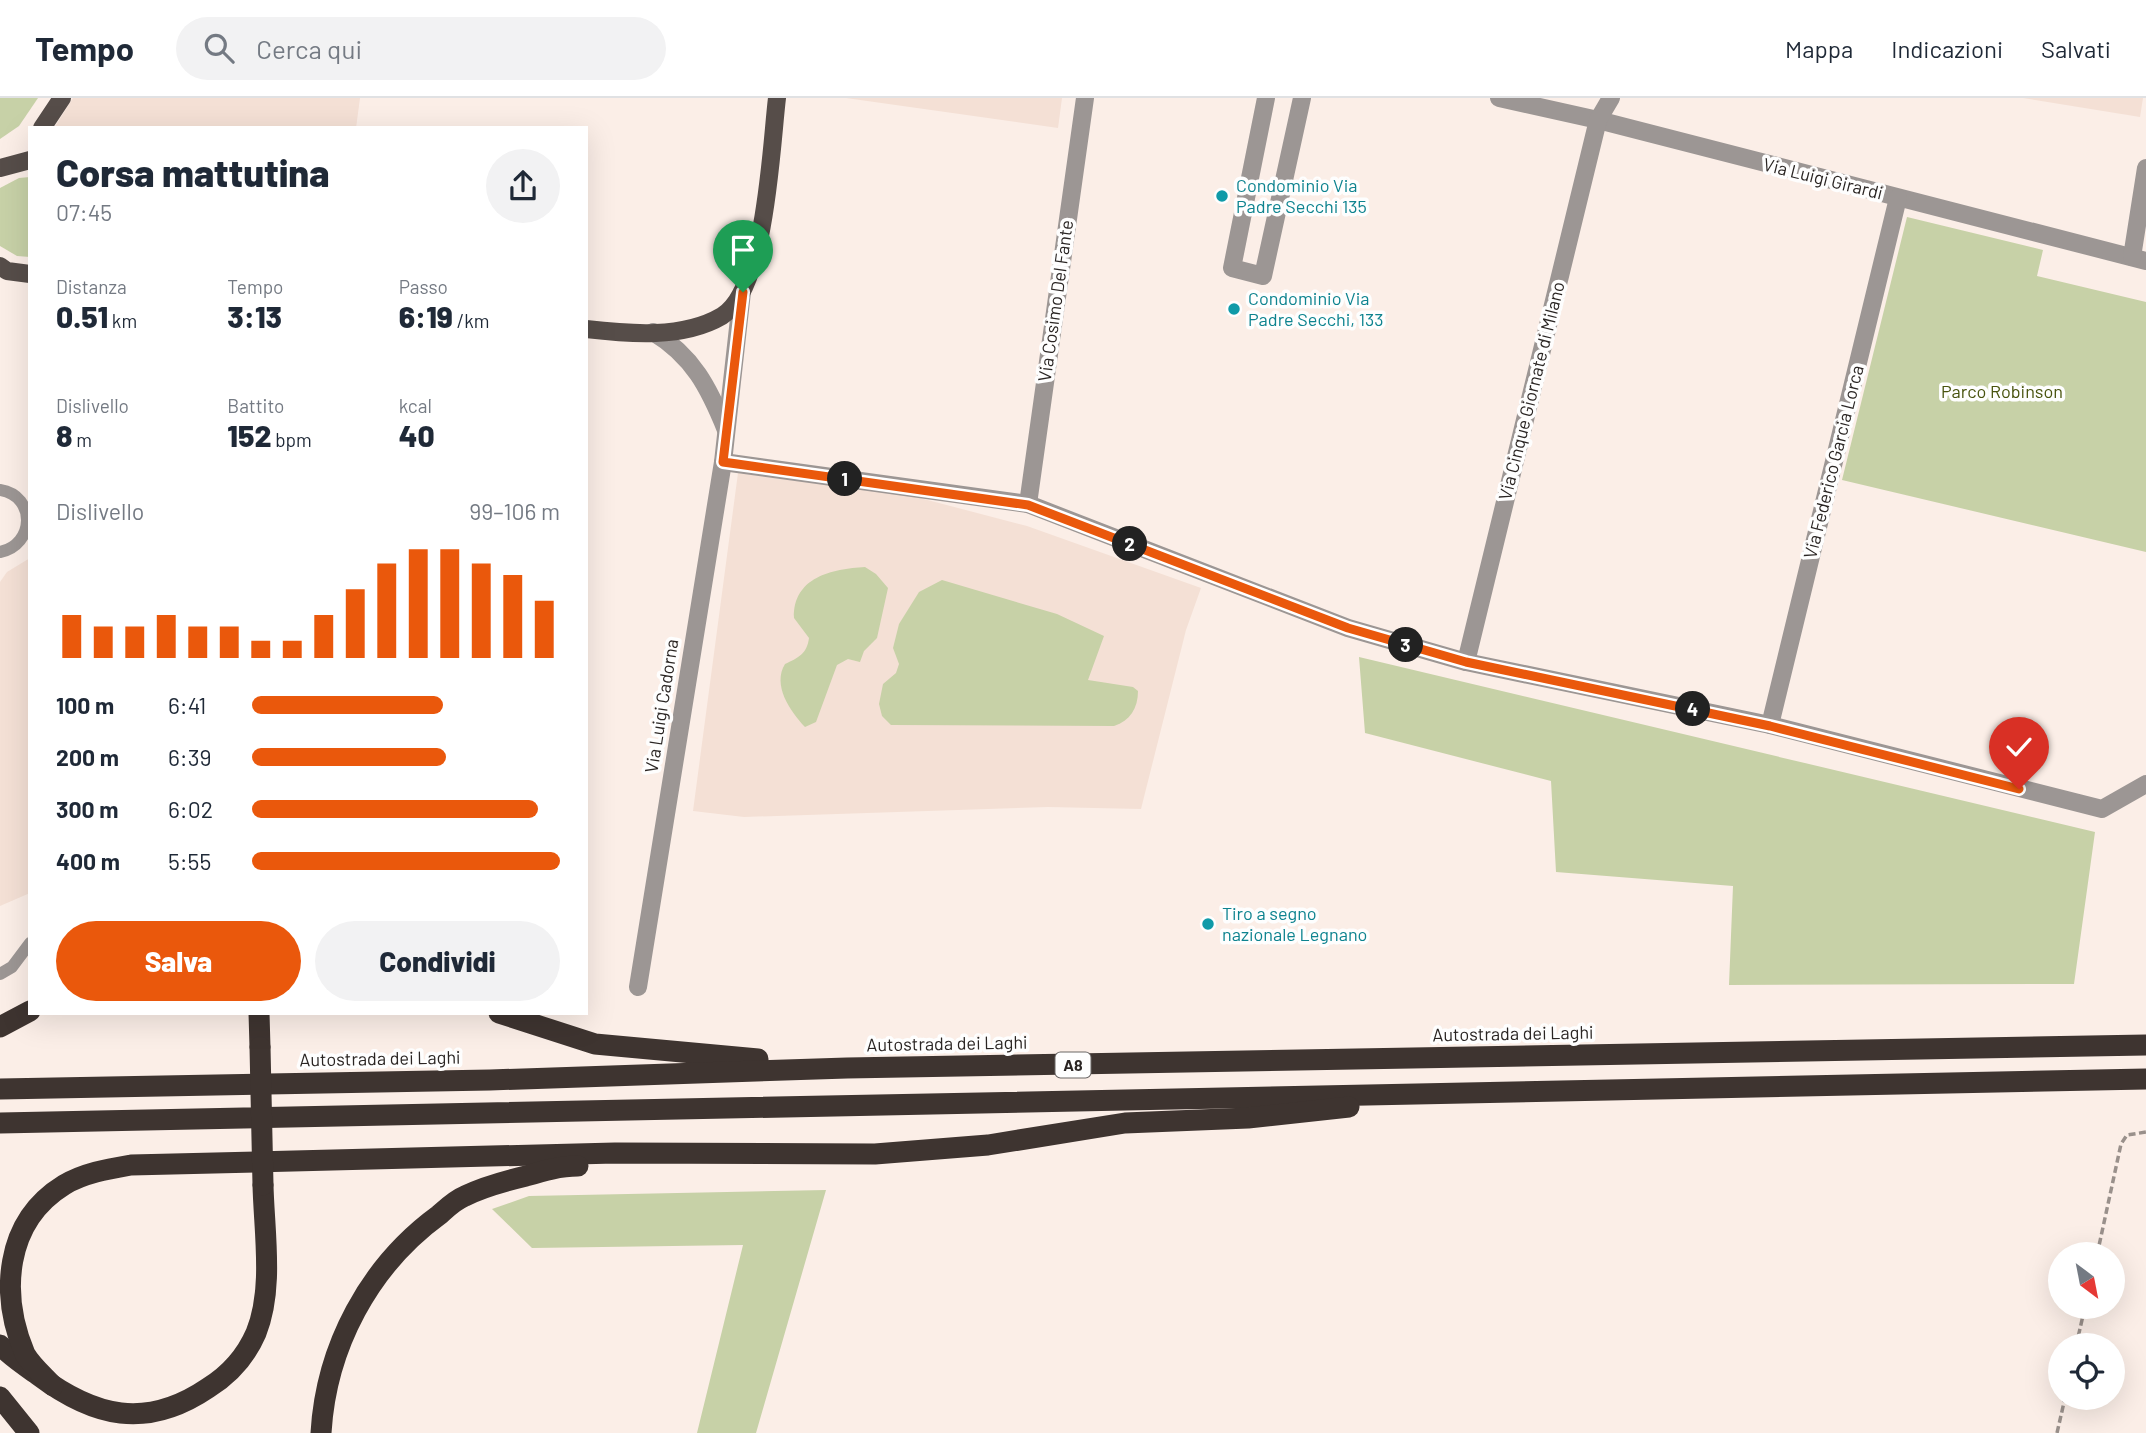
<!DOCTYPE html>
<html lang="it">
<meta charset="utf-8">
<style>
:root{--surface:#fff;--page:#f2f2f3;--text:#1f2937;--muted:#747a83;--line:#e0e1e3;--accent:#ea580c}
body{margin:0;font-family:Barlow,sans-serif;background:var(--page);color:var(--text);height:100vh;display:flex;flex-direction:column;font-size:26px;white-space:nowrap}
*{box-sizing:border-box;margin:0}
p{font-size:23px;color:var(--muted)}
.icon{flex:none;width:38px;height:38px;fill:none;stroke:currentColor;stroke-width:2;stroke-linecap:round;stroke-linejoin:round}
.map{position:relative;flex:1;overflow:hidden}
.sheet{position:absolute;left:28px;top:28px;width:560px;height:889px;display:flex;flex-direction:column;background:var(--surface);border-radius:0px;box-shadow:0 7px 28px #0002}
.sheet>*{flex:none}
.needle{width:46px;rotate:148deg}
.tools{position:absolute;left:2048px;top:1144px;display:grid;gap:14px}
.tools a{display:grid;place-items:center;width:77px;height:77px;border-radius:50%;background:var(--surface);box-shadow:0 7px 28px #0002;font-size:35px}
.pin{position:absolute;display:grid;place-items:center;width:60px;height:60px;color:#fff;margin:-72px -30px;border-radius:50% 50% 50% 0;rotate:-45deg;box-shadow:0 0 7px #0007}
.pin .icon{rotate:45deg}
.km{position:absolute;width:35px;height:35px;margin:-18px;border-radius:50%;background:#222;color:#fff;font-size:19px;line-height:35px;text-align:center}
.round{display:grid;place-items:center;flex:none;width:74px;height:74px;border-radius:37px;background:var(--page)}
.summary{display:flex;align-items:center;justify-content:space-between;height:119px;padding:0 28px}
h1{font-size:38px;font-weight:800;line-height:52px}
.figures{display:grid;grid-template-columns:repeat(3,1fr);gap:10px;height:119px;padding:7px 28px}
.figures div{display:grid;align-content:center}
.figures b{font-size:30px;font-weight:800}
.figures small{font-size:19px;font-weight:400}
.figures p{font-size:19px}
.chart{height:196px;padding:14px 28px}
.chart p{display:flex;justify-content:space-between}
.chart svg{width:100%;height:126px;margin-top:7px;stroke:var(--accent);stroke-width:6}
.action{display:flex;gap:14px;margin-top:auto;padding:14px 28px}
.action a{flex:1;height:80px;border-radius:42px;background:var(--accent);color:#fff;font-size:28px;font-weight:800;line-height:80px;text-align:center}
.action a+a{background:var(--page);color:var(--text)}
ul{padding:0 28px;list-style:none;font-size:23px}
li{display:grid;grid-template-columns:112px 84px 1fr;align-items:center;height:52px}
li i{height:18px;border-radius:9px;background:var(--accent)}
header{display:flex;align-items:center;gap:42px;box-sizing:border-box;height:98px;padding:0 35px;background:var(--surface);border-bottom:2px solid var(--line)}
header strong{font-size:33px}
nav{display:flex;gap:38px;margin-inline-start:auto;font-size:24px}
.search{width:490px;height:63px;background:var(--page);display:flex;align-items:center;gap:18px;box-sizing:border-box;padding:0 24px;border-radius:38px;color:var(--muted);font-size:26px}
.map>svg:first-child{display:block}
.built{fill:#f4e0d5}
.green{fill:#c7d1a7}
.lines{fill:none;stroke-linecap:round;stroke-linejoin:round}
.path{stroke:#99908b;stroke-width:3.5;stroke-dasharray:7 3.5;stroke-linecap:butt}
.service{stroke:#9c9694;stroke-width:12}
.minor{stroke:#9c9694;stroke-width:18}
.primary{stroke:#564d49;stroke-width:18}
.motorway{stroke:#3e3430;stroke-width:21}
.motorway-bridge{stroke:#3e3430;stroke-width:21}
.route-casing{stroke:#fff;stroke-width:14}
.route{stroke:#ea580c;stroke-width:9}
.culture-dot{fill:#0f9aa8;stroke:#fefefe;stroke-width:2.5}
.labels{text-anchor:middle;stroke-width:7;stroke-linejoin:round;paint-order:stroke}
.shield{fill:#fefefe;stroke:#6a6665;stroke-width:2}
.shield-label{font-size:16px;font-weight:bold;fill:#2a2523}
.street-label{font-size:18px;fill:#2a2523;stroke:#fefefe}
.culture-label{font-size:18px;fill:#0d838f;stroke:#fefefe;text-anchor:start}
.park-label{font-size:18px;fill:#48530e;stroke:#fefefe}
</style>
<header>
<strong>Tempo</strong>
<div class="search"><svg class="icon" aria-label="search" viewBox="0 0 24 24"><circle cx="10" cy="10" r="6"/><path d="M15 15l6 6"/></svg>Cerca qui</div>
<nav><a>Mappa</a><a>Indicazioni</a><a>Salvati</a></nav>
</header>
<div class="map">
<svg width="2146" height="1335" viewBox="0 0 2146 1335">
<rect width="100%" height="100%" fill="#fbeee7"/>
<g class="built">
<polygon points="73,0 360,0 356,30 54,30"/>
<polygon points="846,0 1062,0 1058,30"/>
<polygon points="2023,0 2143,0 2140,19"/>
<polygon points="738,375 916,399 1027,428 1201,490 1186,532 1141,711 1048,709 744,719 693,713"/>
<polygon points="30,460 30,795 0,808 0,484 7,474"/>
</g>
<g class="green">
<polygon points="0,0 38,0 19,28 0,41"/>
<polygon points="30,79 30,159 17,158 0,148 0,90 19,80"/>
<polygon points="1907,119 2043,152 2037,178 2146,204 2146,454 1842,382"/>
<path d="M865,469L876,476L888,490L877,540L864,553L860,564L848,561L837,567L816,624L805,629C790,613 772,587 785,566C798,560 807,556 809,540L794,520C793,479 832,471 865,469Z"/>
<path d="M942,482L1057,516L1104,538L1088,582L1133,589L1138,593C1138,610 1130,623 1114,628L891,627L882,618L879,606L883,586L896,575L899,566L893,550L899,526L919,494Z"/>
<polygon points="1359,559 2095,734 2074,886 1729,887 1733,788 1556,774 1551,683 1365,635"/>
<polygon points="826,1092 756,1335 697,1335 743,1147 532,1150 492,1111 529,1098"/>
</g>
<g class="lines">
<g class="path">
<polyline points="2097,1157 2121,1046 2127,1037 2146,1034"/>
<polyline points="2076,1248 2085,1209"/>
<polyline points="2057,1335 2065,1300"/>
</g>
<g class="service">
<path d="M0,392C37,398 35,447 0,454"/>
<polyline points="0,876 12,869 30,845"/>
</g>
<g class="minor">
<polyline points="1266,0 1232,170 1263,178 1302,0"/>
<polyline points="1499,0 1598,22 2146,163"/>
<polyline points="2132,159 2146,70"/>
<path d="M653,234C693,258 709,290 726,332"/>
<polyline points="723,364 1028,406 1348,530 1466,564 1770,627 2102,711 2146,686"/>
<polyline points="1028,406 1085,0"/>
<polyline points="1466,564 1598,22 1611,0"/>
<polyline points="1770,627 1898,100"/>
<polyline points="638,889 723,364 742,194"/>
</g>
<g class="primary">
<polyline points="42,30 62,0"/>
<polyline points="0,70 30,62"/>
<polyline points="0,168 7,173 30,176"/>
<path d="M586,231C629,236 683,241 722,218C766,191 771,49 777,0"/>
</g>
<g class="motorway">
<polyline points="259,915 260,949"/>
<polyline points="499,915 595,946 758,961"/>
<polyline points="0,929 30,913"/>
<polyline points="0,991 490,982 847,970 2146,947"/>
<polyline points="0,1025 2146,981"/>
<path d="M0,1247C11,1259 25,1268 38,1277C94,1319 146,1332 208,1290C229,1277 246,1258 256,1235C274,1191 264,1133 263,1087"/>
<path d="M53,1288C44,1278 32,1268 25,1256C0,1197 4,1124 64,1087C84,1075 108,1071 131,1067L615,1055L875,1056L988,1047L1125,1025L1248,1020L1349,1009"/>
<polyline points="0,1299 29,1335"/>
<path d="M321,1335C326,1249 369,1168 439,1117C447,1110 455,1102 465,1098C483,1089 505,1083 526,1078C543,1073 560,1068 578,1068"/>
</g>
<polyline class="motorway-bridge" points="260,949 263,1087"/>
</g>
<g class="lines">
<defs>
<polyline id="route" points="743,194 723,364 1028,407 1348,530 1466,564 1770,628 2019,691"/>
</defs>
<use href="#route" class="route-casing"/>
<use href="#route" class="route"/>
</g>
<g class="culture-dot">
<circle cx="1222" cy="98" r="7"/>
<circle cx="1234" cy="211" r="7"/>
<circle cx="1208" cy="826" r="7"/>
</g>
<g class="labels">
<rect class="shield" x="1055.5" y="954.5" width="35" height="25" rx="5"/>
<g class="shield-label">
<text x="1073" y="973">A8</text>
</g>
<g class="street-label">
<text transform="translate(1823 81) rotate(14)" y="6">Via Luigi Girardi</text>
<text transform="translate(1056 203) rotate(-82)" y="6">Via Cosimo Del Fante</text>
<text transform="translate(1532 293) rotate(-76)" y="6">Via Cinque Giornate di Milano</text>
<text transform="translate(1834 364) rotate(-76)" y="6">Via Federico Garcia Lorca</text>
<text transform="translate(662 608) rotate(-81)" y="6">Via Luigi Cadorna</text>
<text transform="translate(1513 936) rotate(-1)" y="6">Autostrada dei Laghi</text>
<text transform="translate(947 946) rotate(-1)" y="6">Autostrada dei Laghi</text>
<text transform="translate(380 961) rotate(-1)" y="6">Autostrada dei Laghi</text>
</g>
<g class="culture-label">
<text x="1236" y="94">Condominio Via<tspan x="1236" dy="21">Padre Secchi 135</tspan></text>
<text x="1248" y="207">Condominio Via<tspan x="1248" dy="21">Padre Secchi, 133</tspan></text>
<text x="1222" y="822">Tiro a segno<tspan x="1222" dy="21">nazionale Legnano</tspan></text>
</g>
<g class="park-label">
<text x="2002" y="300">Parco Robinson</text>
</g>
</g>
</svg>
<div class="tools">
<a><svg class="needle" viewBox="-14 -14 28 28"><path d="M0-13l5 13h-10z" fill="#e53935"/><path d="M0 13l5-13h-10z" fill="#747a83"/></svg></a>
<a><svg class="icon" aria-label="locate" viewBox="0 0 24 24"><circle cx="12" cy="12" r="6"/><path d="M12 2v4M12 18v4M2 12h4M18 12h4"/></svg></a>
</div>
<div class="pin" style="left:743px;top:194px;background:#1e9e55"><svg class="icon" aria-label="arrive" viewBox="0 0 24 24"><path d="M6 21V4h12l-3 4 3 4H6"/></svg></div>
<div class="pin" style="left:2019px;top:691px;background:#d93025"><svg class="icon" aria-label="check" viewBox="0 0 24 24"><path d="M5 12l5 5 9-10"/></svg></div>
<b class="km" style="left:845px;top:381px">1</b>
<b class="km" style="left:1130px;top:446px">2</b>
<b class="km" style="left:1406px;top:547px">3</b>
<b class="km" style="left:1693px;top:611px">4</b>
<section class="sheet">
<div class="summary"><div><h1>Corsa mattutina</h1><p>07:45</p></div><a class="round"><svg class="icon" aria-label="share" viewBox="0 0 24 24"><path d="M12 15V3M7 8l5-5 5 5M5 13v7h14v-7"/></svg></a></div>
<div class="figures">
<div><p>Distanza</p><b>0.51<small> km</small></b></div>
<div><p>Tempo</p><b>3:13</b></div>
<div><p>Passo</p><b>6:19<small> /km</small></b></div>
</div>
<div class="figures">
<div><p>Dislivello</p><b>8<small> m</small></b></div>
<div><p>Battito</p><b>152<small> bpm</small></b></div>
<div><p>kcal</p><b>40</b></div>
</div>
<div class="chart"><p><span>Dislivello</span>99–106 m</p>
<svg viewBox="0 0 160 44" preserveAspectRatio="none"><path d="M5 44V29M15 44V33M25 44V33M35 44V29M45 44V33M55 44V33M65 44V38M75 44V38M85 44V29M95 44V20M105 44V11M115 44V6M125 44V6M135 44V11M145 44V15M155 44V24"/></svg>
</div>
<ul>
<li><b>100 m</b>6:41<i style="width:62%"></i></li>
<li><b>200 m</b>6:39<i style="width:63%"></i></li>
<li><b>300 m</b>6:02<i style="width:93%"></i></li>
<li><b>400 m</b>5:55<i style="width:100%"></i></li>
</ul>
<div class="action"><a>Salva</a><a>Condividi</a></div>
</section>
</div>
